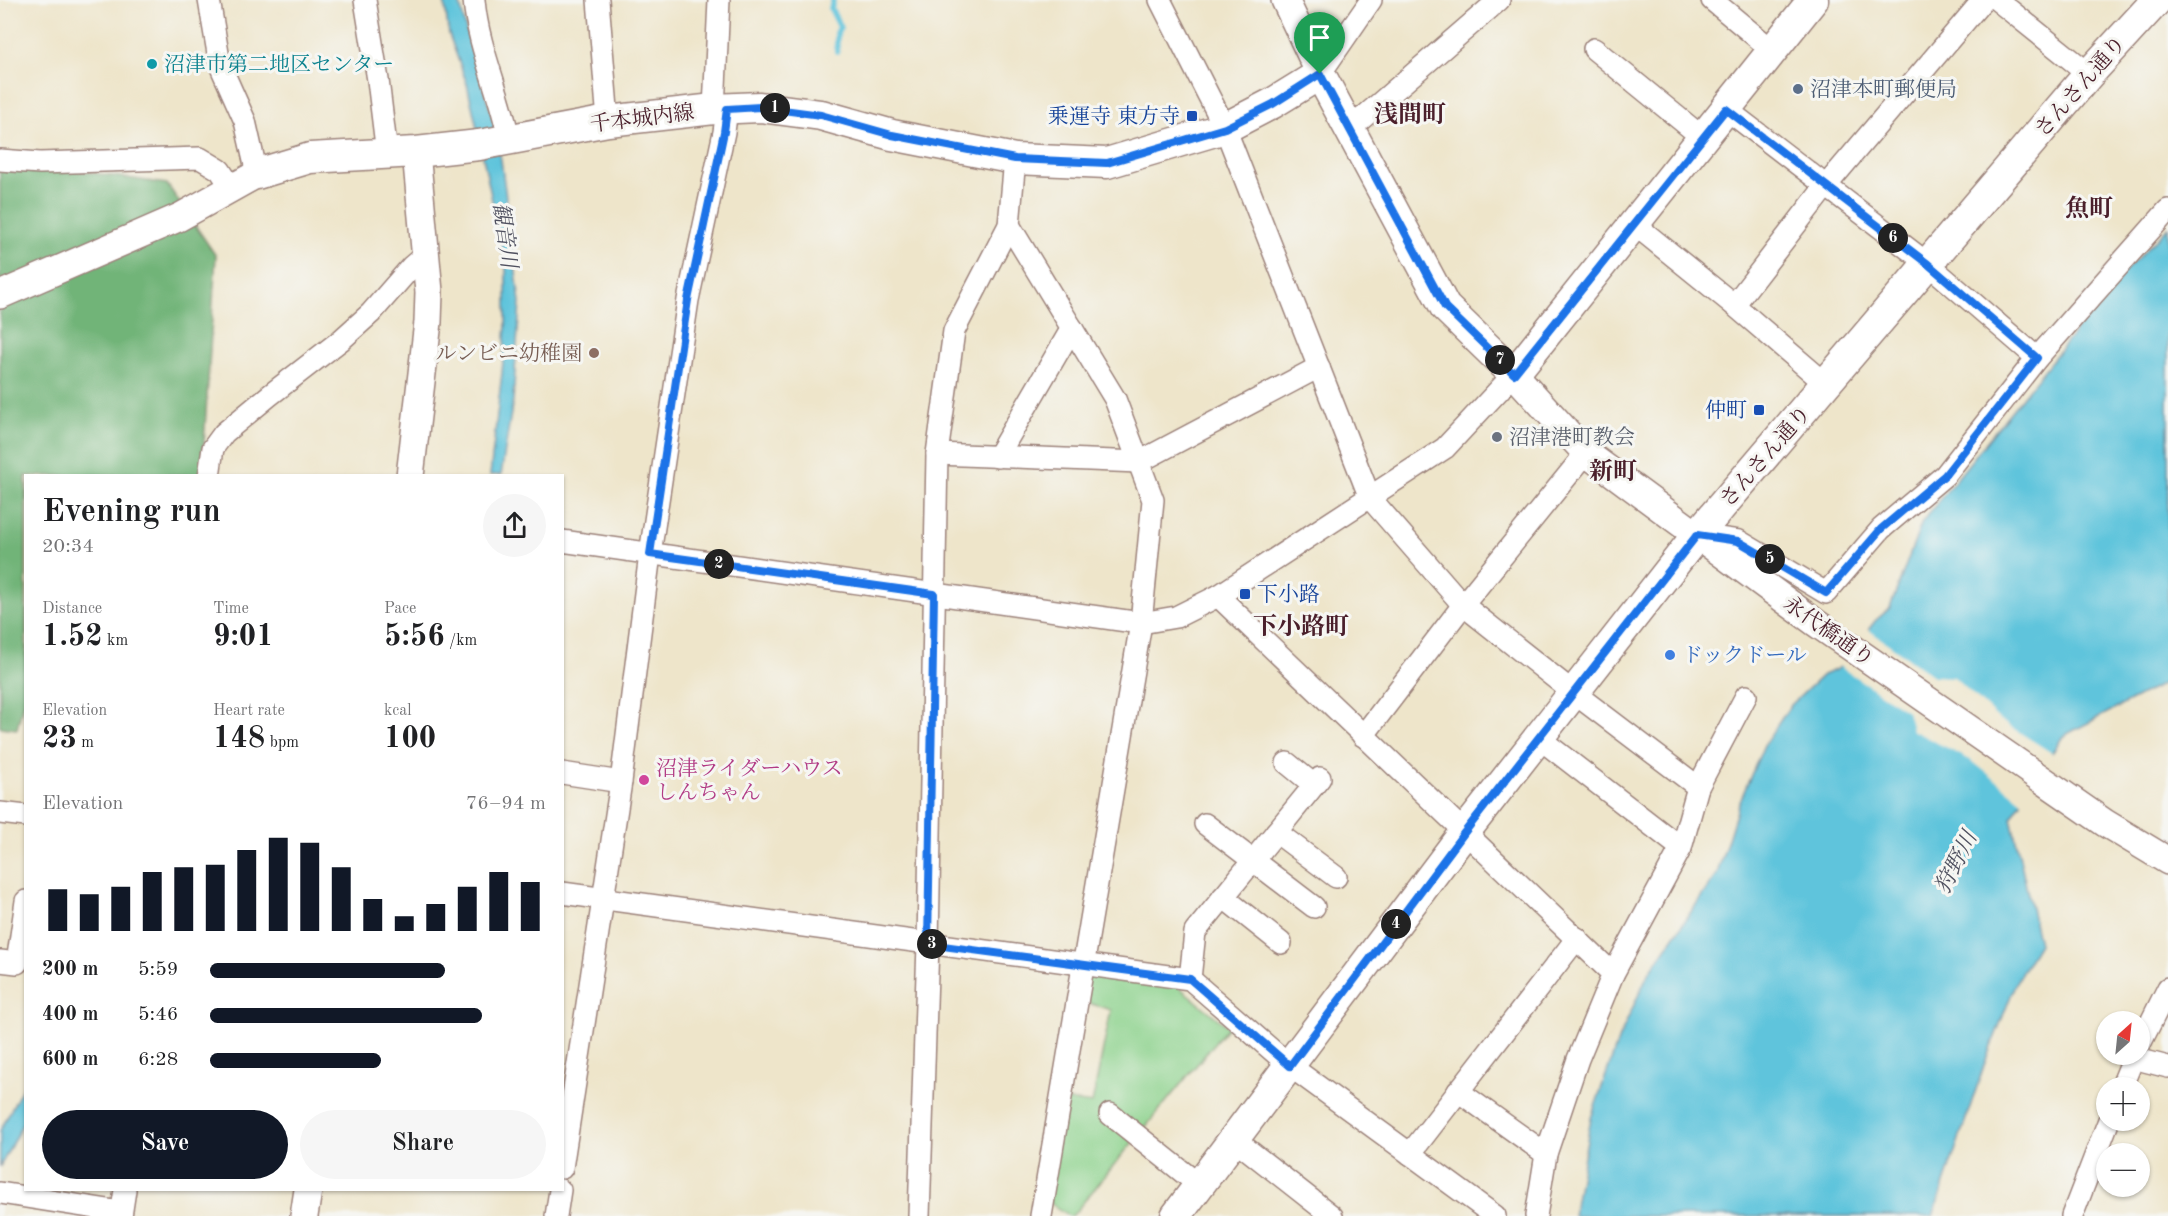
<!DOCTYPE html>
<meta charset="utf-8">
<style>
:root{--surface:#fff;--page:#f6f6f6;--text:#202124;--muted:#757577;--accent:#111827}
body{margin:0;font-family:"Old Standard TT","Noto Serif JP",serif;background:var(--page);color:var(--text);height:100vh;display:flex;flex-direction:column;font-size:22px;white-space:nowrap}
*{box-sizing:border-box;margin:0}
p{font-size:20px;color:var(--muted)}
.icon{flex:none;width:33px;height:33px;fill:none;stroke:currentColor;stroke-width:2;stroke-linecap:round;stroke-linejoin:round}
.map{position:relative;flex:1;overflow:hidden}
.panel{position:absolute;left:24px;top:474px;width:540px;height:717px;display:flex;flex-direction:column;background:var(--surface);border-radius:0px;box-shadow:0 2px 4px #0004}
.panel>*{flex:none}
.needle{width:39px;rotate:27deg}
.buttons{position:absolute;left:2096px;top:1011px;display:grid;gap:12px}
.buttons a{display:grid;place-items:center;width:54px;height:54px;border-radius:50%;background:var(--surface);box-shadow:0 2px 4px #0004;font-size:30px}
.pin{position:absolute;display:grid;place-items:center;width:51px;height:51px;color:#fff;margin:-62px -26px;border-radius:50% 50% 50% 0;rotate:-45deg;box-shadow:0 0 6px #0007}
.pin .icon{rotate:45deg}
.km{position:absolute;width:30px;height:30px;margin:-15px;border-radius:50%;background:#222;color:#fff;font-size:16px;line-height:30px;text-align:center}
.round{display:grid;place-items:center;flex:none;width:63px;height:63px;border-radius:32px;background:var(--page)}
.headline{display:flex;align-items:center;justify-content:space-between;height:102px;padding:0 18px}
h1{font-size:33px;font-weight:700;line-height:45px}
.stats{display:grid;grid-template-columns:repeat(3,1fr);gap:9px;height:102px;padding:6px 18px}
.stats div{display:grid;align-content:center}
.stats b{font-size:30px;font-weight:700}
.stats small{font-size:16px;font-weight:400}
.stats p{font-size:16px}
.chart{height:168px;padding:12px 18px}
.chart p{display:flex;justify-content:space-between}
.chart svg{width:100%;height:108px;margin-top:6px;stroke:var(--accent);stroke-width:6}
.cta{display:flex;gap:12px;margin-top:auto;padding:12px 18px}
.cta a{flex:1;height:69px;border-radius:36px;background:var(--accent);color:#fff;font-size:24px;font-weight:700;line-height:69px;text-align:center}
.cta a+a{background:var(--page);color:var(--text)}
ul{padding:0 18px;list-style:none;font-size:20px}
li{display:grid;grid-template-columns:96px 72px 1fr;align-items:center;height:45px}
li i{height:15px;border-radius:8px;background:var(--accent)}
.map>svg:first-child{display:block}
.green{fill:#8cd28c;stroke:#6b785c;stroke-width:1.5}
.forest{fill:#71b478;stroke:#5e6a52;stroke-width:1.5}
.water{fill:#5fc4dc;stroke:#547284;stroke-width:1.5}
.pier{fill:#eee5ca}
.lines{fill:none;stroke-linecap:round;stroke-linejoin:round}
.stream{stroke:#5fc4dc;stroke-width:6}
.minor-casing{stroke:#9c827a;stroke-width:24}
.tertiary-casing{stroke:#9c827a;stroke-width:30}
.secondary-casing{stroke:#9c827a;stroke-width:33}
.minor{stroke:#fff;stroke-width:21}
.tertiary{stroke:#fff;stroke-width:27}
.secondary{stroke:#fff;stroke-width:30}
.route-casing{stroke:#fff;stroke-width:12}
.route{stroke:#1a73e8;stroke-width:8}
.culture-dot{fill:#0f9aa8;stroke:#f6f6f2;stroke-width:2}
.service-dot{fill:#5c6f8a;stroke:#f6f6f2;stroke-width:2}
.transit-dot{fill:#1a4fb4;stroke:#f6f6f2;stroke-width:2}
.education-dot{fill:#8d6e63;stroke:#f6f6f2;stroke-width:2}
.worship-dot{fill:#6b7280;stroke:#f6f6f2;stroke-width:2}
.shop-dot{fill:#3f7fe0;stroke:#f6f6f2;stroke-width:2}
.hotel-dot{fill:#d1479c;stroke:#f6f6f2;stroke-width:2}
.labels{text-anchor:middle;stroke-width:6;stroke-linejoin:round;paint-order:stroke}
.culture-label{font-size:21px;fill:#0d838f;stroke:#f6f6f2;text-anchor:start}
.street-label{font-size:21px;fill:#4a1f2b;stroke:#f6f6f2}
.service-label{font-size:21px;fill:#4e5e75;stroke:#f6f6f2;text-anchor:start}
.transit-label{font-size:21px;fill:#164399;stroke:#f6f6f2;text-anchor:end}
.education-label{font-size:21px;fill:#785e54;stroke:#f6f6f2;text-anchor:end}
.worship-label{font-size:21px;fill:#5b616d;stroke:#f6f6f2;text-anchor:start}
.shop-label{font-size:21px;fill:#366cbe;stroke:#f6f6f2;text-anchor:start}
.hotel-label{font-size:21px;fill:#b23c85;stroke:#f6f6f2;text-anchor:start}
.water-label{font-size:22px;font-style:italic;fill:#505160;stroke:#f6f6f2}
.quarter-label{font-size:24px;font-weight:bold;fill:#4a1f2b;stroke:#f6f6f2}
</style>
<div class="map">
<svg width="2168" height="1216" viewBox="0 0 2168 1216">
<rect width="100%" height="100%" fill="#f6f6f2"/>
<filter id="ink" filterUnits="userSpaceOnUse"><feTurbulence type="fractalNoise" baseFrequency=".0167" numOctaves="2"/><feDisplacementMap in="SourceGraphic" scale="12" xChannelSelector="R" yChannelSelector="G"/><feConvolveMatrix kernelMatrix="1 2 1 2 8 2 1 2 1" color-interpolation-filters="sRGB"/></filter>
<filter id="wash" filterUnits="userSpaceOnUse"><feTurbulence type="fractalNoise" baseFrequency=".008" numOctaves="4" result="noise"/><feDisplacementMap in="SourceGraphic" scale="24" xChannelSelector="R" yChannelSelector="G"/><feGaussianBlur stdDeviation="1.35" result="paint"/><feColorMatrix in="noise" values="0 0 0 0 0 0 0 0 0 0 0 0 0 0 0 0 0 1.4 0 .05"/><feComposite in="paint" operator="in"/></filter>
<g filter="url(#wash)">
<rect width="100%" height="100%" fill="#eee5ca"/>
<polygon class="green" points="1085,969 1174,983 1228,1027 1072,1216 1069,1216 1044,1199 1065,1100 1092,1104 1111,1010 1082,1001"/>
<polygon class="forest" points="0,159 167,184 216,256 202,475 26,476 26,703 23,703 17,729 0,727"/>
<g class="water">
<polygon points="444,0 459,0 468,38 492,116 501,160 520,302 513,400 501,475 490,475 502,373 506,326 506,267 475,119 467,84 449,34"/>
<polygon points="2168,227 2168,681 2063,736 2011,818 2039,944 2017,980 1987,1057 1933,1216 1573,1216 1591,1118 1619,1038 1647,976 1717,874 1740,801 1764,745 1790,706 1823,675 1838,669 1875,621 1890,608 1922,522 2117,279"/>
<polygon points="25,1083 25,1119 0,1167 0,1131"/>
</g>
<polygon class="pier" points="1866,628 1933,676 1954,677 2000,720 2055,755 2024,803 1972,761 1912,730 1907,711 1837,665"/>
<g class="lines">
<polyline class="stream" points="833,0 831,9 840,27 837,33 837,51"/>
</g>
</g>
<g filter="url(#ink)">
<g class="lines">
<defs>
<g id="minor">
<polyline points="209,0 220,65 245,121 257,174"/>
<polyline points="365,0 378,80 387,154"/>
<path d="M474,0C478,48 500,92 509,139"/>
<polyline points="598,0 608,121"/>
<polyline points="1160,0 1225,128 1370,498 1463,605 1574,693 1698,787"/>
<polyline points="1712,0 1772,50"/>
<polyline points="1997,0 2089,74"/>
<polyline points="1594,49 1703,138"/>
<polyline points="1320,74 1371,0"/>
<polyline points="714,109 719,0"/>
<polyline points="1726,109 1928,264 2037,358"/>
<polyline points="1351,128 1499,0"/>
<polyline points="0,160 40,163 200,158 220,170 231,187"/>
<polyline points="1634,224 1734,305 1826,384"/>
<polyline points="1009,225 1115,399 1153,500 1141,623 1041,1216"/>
<polyline points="1734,305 1825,187 1983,0"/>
<polyline points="937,454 1139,462 1319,367"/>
<polyline points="997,457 1072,328"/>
<polyline points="209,476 213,448 224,433 270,395 341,340 371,313 412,266 419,260 426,258"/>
<polyline points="1697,535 1739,541 1826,593 1881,529 1945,475 2037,358 2168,210"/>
<polyline points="562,541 1141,623 1176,617 1218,596 1445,448 1514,374"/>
<polyline points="1218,596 1613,974"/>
<polyline points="1363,736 1463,605 1586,453"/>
<polyline points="1539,738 1681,848"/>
<polyline points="1287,763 1314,785"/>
<polyline points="562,773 621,782"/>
<polyline points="0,813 26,816"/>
<polyline points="1205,824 1314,907"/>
<polyline points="1276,832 1336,877"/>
<polyline points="562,893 1190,979 1290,1066 1495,1216"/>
<polyline points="1223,897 1281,943"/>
<polyline points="0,961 17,963 26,901"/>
<polyline points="1190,979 1195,932 1320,778"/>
<polyline points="2139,1046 2168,988"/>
<polyline points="2133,1058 2168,1067"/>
<polyline points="2121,1088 2135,1054"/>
<polyline points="1458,1091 1546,1154"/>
<polyline points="1110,1114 1199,1185"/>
<polyline points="1234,1139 1332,1216"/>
<polyline points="1410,1154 1577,938"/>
<polyline points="562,1168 621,782 650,554 688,300 724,132 727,109"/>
<polyline points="0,1193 121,1212"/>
<polyline points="121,1216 125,1190"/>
<polyline points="556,1216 560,1190"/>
<polyline points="919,1216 928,944 937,454 954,331 1009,225 1015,159"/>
<polyline points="1536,1216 1546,1154 1578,1059 1613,974 1681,848 1698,787 1746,696"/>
<polyline points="2072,1216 2109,1120"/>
</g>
<g id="tertiary">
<polyline points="1285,0 1320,74"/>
<polyline points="0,295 180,217 257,174"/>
<polyline points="1514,374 1586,453 1816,623 2105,823 2168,861"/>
<polyline points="410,476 428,322 429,292 416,152"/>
<polyline points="304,1216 308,1190"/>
</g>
<g id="secondary">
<polyline points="257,174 310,158 416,152 479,145 608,121 714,109 760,107 821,115 892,135 1015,159 1107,163 1225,128 1273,103 1320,74 1445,307 1514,374 1813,0"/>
<polyline points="1176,1216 1464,833 1697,535 2089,74 2157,0"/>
</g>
</defs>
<use href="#minor" class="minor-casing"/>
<use href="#tertiary" class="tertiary-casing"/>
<use href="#secondary" class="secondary-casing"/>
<use href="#minor" class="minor"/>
<use href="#tertiary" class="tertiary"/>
<use href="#secondary" class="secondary"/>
</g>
</g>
<g class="lines" filter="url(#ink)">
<defs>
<polygon id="route" points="1320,74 1445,307 1514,374 1726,109 1928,264 2037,358 1945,475 1881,529 1826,593 1738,541 1697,535 1464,833 1290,1066 1190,979 928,944 934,594 650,554 688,300 724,132 727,109 760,107 821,115 892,135 1015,159 1107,163 1225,128 1273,104"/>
</defs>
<use href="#route" class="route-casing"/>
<use href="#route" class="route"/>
</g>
<circle class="culture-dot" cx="152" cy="64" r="6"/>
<circle class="service-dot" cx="1798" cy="89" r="6"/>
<g class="transit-dot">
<rect x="1186" y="110" width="12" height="12" rx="3"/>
<rect x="1753" y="404" width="12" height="12" rx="3"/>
<rect x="1239" y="588" width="12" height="12" rx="3"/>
</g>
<circle class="education-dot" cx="594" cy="353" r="6"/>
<circle class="worship-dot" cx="1497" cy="437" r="6"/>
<circle class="shop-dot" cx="1670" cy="655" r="6"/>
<circle class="hotel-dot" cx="644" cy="780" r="6"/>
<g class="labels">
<g class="culture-label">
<text x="164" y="71">沼津市第二地区センター</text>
</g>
<g class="street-label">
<text transform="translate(2080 86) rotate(-49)" y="7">さんさん通り</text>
<text transform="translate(642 118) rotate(-7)" y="7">千本城内線</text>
<text transform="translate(1765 456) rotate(-49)" y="7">さんさん通り</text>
<text transform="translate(1829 631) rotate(35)" y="7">永代橋通り</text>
</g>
<g class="service-label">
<text x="1810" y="96">沼津本町郵便局</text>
</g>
<g class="transit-label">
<text x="1180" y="123">乗運寺 東方寺</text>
<text x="1747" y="417">仲町</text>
<text x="1257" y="601" text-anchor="start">下小路</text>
</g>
<g class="education-label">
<text x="582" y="360">ルンビニ幼稚園</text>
</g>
<g class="worship-label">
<text x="1509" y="444">沼津港町教会</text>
</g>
<g class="shop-label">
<text x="1682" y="662">ドックドール</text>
</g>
<g class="hotel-label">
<text x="656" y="775">沼津ライダーハウス<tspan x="656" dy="24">しんちゃん</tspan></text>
</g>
<g class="water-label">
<text transform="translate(506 235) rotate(82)" y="8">観音川</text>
<text transform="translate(1955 862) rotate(-63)" y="8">狩野川</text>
</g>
<g class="quarter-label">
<text x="1410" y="122">浅間町</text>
<text x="2089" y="216">魚町</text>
<text x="1613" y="479">新町</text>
<text x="1301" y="634">下小路町</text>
</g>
</g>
</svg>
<div class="buttons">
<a><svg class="needle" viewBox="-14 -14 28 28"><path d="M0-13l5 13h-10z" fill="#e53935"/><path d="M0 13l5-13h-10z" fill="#757577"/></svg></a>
<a>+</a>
<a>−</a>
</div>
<div class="pin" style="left:1320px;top:74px;background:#1e9e55"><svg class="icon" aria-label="arrive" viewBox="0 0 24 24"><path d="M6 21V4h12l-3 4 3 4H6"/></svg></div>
<b class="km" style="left:775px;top:108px">1</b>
<b class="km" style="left:719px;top:564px">2</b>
<b class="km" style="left:932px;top:944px">3</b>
<b class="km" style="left:1396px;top:924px">4</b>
<b class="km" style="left:1770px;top:559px">5</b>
<b class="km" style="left:1893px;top:238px">6</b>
<b class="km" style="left:1500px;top:360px">7</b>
<section class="panel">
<div class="headline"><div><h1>Evening run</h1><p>20:34</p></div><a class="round"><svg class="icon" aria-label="share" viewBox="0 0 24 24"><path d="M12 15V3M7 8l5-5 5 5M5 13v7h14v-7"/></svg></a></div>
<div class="stats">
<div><p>Distance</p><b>1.52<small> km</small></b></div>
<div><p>Time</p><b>9:01</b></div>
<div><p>Pace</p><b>5:56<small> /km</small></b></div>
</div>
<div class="stats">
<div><p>Elevation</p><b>23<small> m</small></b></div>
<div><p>Heart rate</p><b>148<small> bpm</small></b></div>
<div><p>kcal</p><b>100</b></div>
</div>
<div class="chart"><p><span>Elevation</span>76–94 m</p>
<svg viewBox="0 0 160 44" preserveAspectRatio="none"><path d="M5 44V27M15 44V29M25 44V26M35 44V20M45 44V18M55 44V17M65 44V11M75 44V6M85 44V8M95 44V18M105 44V31M115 44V38M125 44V33M135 44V26M145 44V20M155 44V24"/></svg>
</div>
<ul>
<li><b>200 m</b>5:59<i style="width:70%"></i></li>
<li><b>400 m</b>5:46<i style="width:81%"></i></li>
<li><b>600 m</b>6:28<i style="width:51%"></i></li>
</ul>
<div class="cta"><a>Save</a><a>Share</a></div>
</section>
</div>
